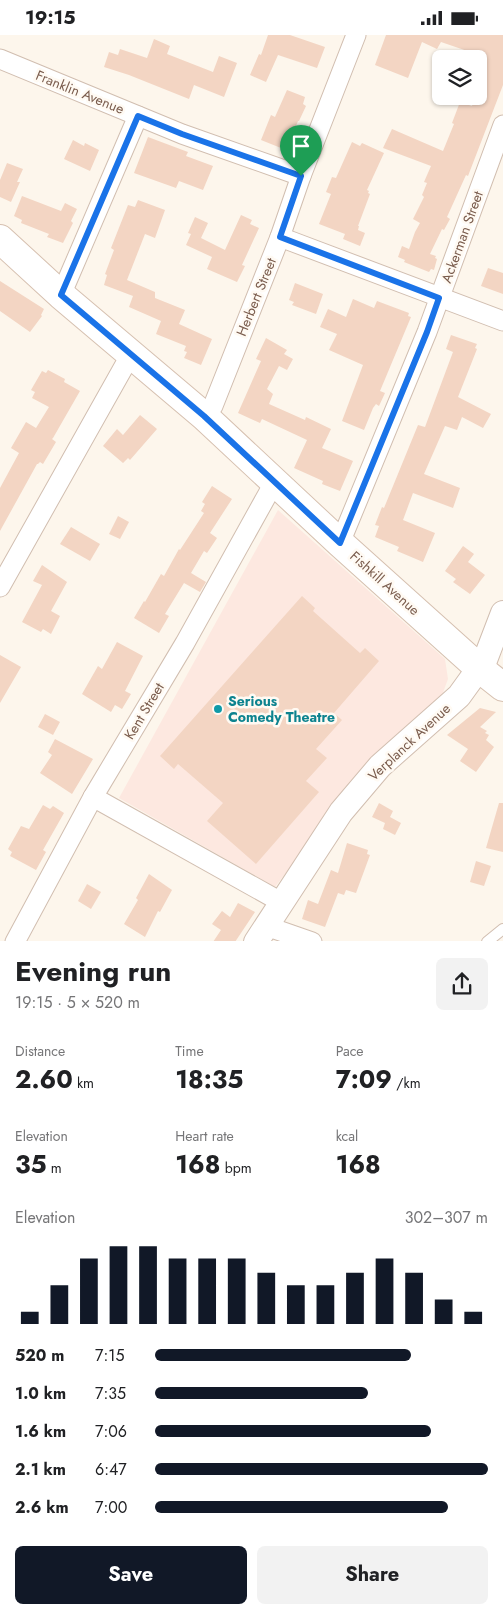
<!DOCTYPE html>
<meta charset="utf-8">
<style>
:root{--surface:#fff;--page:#f2f2f2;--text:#202124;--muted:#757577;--accent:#111827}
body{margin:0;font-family:Jost,sans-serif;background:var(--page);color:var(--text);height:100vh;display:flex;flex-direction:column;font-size:19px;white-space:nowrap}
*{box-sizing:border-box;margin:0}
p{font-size:16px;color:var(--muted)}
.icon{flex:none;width:28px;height:28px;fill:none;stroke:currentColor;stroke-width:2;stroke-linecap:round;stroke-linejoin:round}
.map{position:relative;height:906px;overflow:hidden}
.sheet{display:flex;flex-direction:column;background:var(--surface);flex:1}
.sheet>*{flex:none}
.fabs{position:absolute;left:432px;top:15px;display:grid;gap:10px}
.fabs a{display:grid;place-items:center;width:55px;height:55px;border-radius:8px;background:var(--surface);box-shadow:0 1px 4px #0004;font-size:25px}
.pin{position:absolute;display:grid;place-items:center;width:42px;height:42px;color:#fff;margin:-51px -21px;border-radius:50% 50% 50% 0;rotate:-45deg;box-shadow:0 0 5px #0007}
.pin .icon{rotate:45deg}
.round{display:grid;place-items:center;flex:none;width:52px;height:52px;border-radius:8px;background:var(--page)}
.head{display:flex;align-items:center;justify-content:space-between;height:85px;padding:0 15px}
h1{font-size:28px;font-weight:700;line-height:38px}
.stats{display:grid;grid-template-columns:repeat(3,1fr);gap:8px;height:85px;padding:5px 15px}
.stats div{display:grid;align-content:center}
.stats b{font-size:25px;font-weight:700}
.stats small{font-size:14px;font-weight:400}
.stats p{font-size:14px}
.chart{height:140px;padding:10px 15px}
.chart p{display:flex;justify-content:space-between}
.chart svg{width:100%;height:90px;margin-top:5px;stroke:var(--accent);stroke-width:6}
.button{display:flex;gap:10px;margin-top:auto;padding:10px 15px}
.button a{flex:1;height:58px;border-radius:8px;background:var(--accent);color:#fff;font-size:20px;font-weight:700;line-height:58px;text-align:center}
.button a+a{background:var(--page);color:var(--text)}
ul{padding:0 15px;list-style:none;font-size:16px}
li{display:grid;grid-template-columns:80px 60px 1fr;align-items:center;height:38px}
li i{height:12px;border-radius:6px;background:var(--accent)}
.status{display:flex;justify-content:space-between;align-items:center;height:35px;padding:0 25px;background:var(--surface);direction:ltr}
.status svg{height:14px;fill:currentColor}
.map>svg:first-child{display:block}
.commercial{fill:#fde8e0}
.building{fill:#f3d5c3}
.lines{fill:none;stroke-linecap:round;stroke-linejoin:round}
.service-casing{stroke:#d1beb0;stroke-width:12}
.minor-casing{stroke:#d1beb0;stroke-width:21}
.tertiary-casing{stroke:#d1beb0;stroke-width:26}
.secondary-casing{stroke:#d6c0b0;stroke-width:30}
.service{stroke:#fff;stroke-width:10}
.minor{stroke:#fff;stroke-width:19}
.tertiary{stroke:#fff;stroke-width:24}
.secondary{stroke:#fff;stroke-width:28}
.route-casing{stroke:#fff;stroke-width:10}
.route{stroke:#1a73e8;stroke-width:6}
.culture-dot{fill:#0f9aa8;stroke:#fffaf3;stroke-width:2}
.labels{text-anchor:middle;stroke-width:5;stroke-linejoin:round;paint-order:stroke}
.street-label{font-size:14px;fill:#7a5c4d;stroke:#fffaf3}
.culture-label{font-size:14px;font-weight:bold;fill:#0d838f;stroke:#fffaf3;text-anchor:start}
</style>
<div class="status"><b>19:15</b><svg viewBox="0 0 49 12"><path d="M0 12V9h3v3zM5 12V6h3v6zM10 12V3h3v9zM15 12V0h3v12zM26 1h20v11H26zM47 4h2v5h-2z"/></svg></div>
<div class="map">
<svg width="503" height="907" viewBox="0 0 503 907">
<rect width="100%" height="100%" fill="#fdf6ec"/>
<polygon class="commercial" points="278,475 445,624 448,644 441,663 353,750 275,852 119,763"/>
<g class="building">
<polygon points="268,0 290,0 325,12 317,33 278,20 266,47 250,40 259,19 261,20"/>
<polygon points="386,0 503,0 503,50 468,141 466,140 447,182 450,184 444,195 442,194 430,219 436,221 435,223 437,224 434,235 431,234 429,237 404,227 405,225 398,222 402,211 409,214 415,197 420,188 413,184 424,162 422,160 427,148 424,147 431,131 383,113 392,94 443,116 454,89 452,88 460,67 472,71 475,61 479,61 479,20 441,7 437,14 422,7 408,43 375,30"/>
<polygon points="154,4 170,11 167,19 213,37 219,21 237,28 224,62 194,50 189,64 129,40 104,32 109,17 118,20 120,14 147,23"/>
<polygon points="287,55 305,62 303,69 306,71 299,86 298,86 286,115 261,105 271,80 275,82"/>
<polygon points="148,102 188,117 186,121 213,131 203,155 179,146 176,153 134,138"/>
<polygon points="73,105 84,111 85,108 99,115 90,136 64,124"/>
<polygon points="352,107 360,111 362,108 384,118 367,155 369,156 368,158 370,159 358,191 359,191 358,195 365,198 360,211 343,204 345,199 319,189 331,159 326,157 332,142 336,143"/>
<polygon points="7,128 23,134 17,147 20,147 11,167 0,162 0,145"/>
<polygon points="22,161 61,176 65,168 77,174 71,186 73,188 63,208 47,202 49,199 21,188 22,185 14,181"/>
<polygon points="138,165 165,175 155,203 145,199 127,245 155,257 155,263 185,275 179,289 212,304 201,330 184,323 187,317 184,316 186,311 156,299 161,286 129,272 133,261 104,250 107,240 105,239 114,215 111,213 128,170 135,172"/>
<polygon points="241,180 252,185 250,189 259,193 242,230 245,231 237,247 207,234 212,222 186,210 191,199 188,198 195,182 208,188 201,203 225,215"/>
<polygon points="488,233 503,238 503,259 481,251"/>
<polygon points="0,246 44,274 41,280 42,281 30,297 0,276"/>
<polygon points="295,248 323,259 316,279 292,270 294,267 289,265"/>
<polygon points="353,264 374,273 377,266 409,278 408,281 411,282 380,356 385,358 379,371 376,369 373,373 364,395 342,386 363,330 329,315 337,299 320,292 328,274 346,282"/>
<polygon points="451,300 477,309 475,313 477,314 458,362 491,379 483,393 462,382 457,395 445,391 424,439 460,453 453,473 413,458 403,485 435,498 423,527 397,516 399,512 375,502 379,491 375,490 382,472 384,473 418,390 425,392 453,317 446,314"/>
<polygon points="266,303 287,315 284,319 293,324 287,335 279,331 267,354 273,359 269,369 305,385 306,382 331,394 322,413 353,426 340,456 322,449 323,446 294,433 307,405 262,384 260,388 238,378 261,326 256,324"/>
<polygon points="48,335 65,344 64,347 80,356 53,403 52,404 56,407 43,429 40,427 38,429 37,429 0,496 0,453 19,418 11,413 26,387 36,393 49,372 32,363 35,357 31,355 42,336 46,338"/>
<polygon points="140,380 157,394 130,425 128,423 123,428 103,411 117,394 123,400"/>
<polygon points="212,451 232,464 210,498 217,503 207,518 204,516 191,538 206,547 200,557 184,548 165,579 169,581 159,598 134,583 144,566 145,567 161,539 164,541 179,514 180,515 204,478 201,476 205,469 202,467"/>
<polygon points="118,481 129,487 120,504 109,499"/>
<polygon points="71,492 100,509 90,526 60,509"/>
<polygon points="463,511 474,519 468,527 485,540 470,559 453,547 456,544 445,536"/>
<polygon points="42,530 67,547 51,576 60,581 51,599 43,594 41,597 22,587 42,550 33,546"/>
<polygon points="302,561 315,573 313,576 360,618 365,613 379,626 334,678 342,685 316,714 327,723 306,746 319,757 256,829 207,786 223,768 178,729 174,734 160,721"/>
<polygon points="117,607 143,621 125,656 131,659 122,674 115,670 111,677 82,659 98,631 102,634"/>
<polygon points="0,620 21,632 0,668"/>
<polygon points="480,673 496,677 480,692 487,696 485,698 489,700 486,705 494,712 476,737 460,726 468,714 447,700"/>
<polygon points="45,679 60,687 53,700 38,692"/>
<polygon points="55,704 93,724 72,759 40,738 52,720 48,717"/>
<polygon points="379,768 393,776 390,782 401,788 395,800 383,794 385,788 372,782"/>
<polygon points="499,768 503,768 503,817 486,813"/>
<polygon points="43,770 50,774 53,771 64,778 43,815 46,817 36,835 10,821 12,817 8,814 21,791 29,794"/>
<polygon points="347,808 368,815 367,819 370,820 356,858 346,855 344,860 338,858 325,892 302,884 308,865 318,869 331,835 338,838"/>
<polygon points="476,826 491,831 484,851 470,847"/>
<polygon points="149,839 172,855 160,877 158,876 145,902 124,889 138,865 136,863"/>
<polygon points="87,849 101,857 91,874 78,866"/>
<polygon points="238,868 255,877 235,907 213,907 221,895 212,889 222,876 230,882"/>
</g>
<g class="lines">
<defs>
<polyline id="service" points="487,907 503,894"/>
<g id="minor">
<polyline points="0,24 182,99 301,141"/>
<polyline points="280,202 503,286"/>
<polyline points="61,260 138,81"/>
<polyline points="204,381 213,371 280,202 301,141 356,0"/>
<polyline points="340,508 427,297 503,90"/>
<polyline points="0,552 131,319"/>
<polyline points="93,762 281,867"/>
<polyline points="266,891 312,907"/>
<polyline points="15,907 93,762 185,608 275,446"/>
</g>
<polyline id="tertiary" points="256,907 341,777 380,731 459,661 485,625 503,578"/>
<polyline id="secondary" points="0,204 61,260 204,381 340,508 479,633 503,652"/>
</defs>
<use href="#service" class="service-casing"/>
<use href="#minor" class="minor-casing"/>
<use href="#tertiary" class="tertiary-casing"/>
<use href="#secondary" class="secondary-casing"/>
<use href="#service" class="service"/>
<use href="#minor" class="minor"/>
<use href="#tertiary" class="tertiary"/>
<use href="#secondary" class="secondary"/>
</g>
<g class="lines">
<defs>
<polygon id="route" points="138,81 182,99 301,141 280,202 439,263 427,297 340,508 204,381 61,260"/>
</defs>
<use href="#route" class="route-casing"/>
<use href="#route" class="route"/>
</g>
<circle class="culture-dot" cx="218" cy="674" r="5"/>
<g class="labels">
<g class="street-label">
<text transform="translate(80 57) rotate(22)" y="5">Franklin Avenue</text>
<text transform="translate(462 202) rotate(-70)" y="5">Ackerman Street</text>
<text transform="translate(256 262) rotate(-68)" y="5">Herbert Street</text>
<text transform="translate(385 548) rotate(42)" y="5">Fishkill Avenue</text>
<text transform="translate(144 676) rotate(-59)" y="5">Kent Street</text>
<text transform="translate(409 707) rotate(-43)" y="5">Verplanck Avenue</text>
</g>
<g class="culture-label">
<text x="228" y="671">Serious<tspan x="228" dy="16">Comedy Theatre</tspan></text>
</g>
</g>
</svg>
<div class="fabs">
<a><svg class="icon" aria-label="layers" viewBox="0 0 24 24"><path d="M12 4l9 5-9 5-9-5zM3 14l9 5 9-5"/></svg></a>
</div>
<div class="pin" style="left:301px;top:141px;background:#1e9e55"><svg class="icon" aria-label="arrive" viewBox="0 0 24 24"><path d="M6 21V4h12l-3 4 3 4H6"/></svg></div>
</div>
<section class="sheet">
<div class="head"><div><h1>Evening run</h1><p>19:15 · 5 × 520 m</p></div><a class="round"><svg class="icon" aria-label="share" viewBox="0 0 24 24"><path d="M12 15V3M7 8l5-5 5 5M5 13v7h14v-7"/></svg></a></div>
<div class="stats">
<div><p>Distance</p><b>2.60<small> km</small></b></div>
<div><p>Time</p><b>18:35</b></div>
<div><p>Pace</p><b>7:09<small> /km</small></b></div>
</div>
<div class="stats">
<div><p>Elevation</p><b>35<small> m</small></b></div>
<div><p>Heart rate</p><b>168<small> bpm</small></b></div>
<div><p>kcal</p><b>168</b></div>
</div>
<div class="chart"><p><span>Elevation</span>302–307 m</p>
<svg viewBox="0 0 160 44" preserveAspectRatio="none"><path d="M5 44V38M15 44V25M25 44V12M35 44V6M45 44V6M55 44V12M65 44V12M75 44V12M85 44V19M95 44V25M105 44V25M115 44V19M125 44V12M135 44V19M145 44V32M155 44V38"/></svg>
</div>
<ul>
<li><b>520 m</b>7:15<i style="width:77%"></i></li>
<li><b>1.0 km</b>7:35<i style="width:64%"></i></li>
<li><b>1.6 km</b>7:06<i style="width:83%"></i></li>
<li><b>2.1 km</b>6:47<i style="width:100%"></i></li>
<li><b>2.6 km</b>7:00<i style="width:88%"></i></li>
</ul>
<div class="button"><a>Save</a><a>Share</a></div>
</section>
